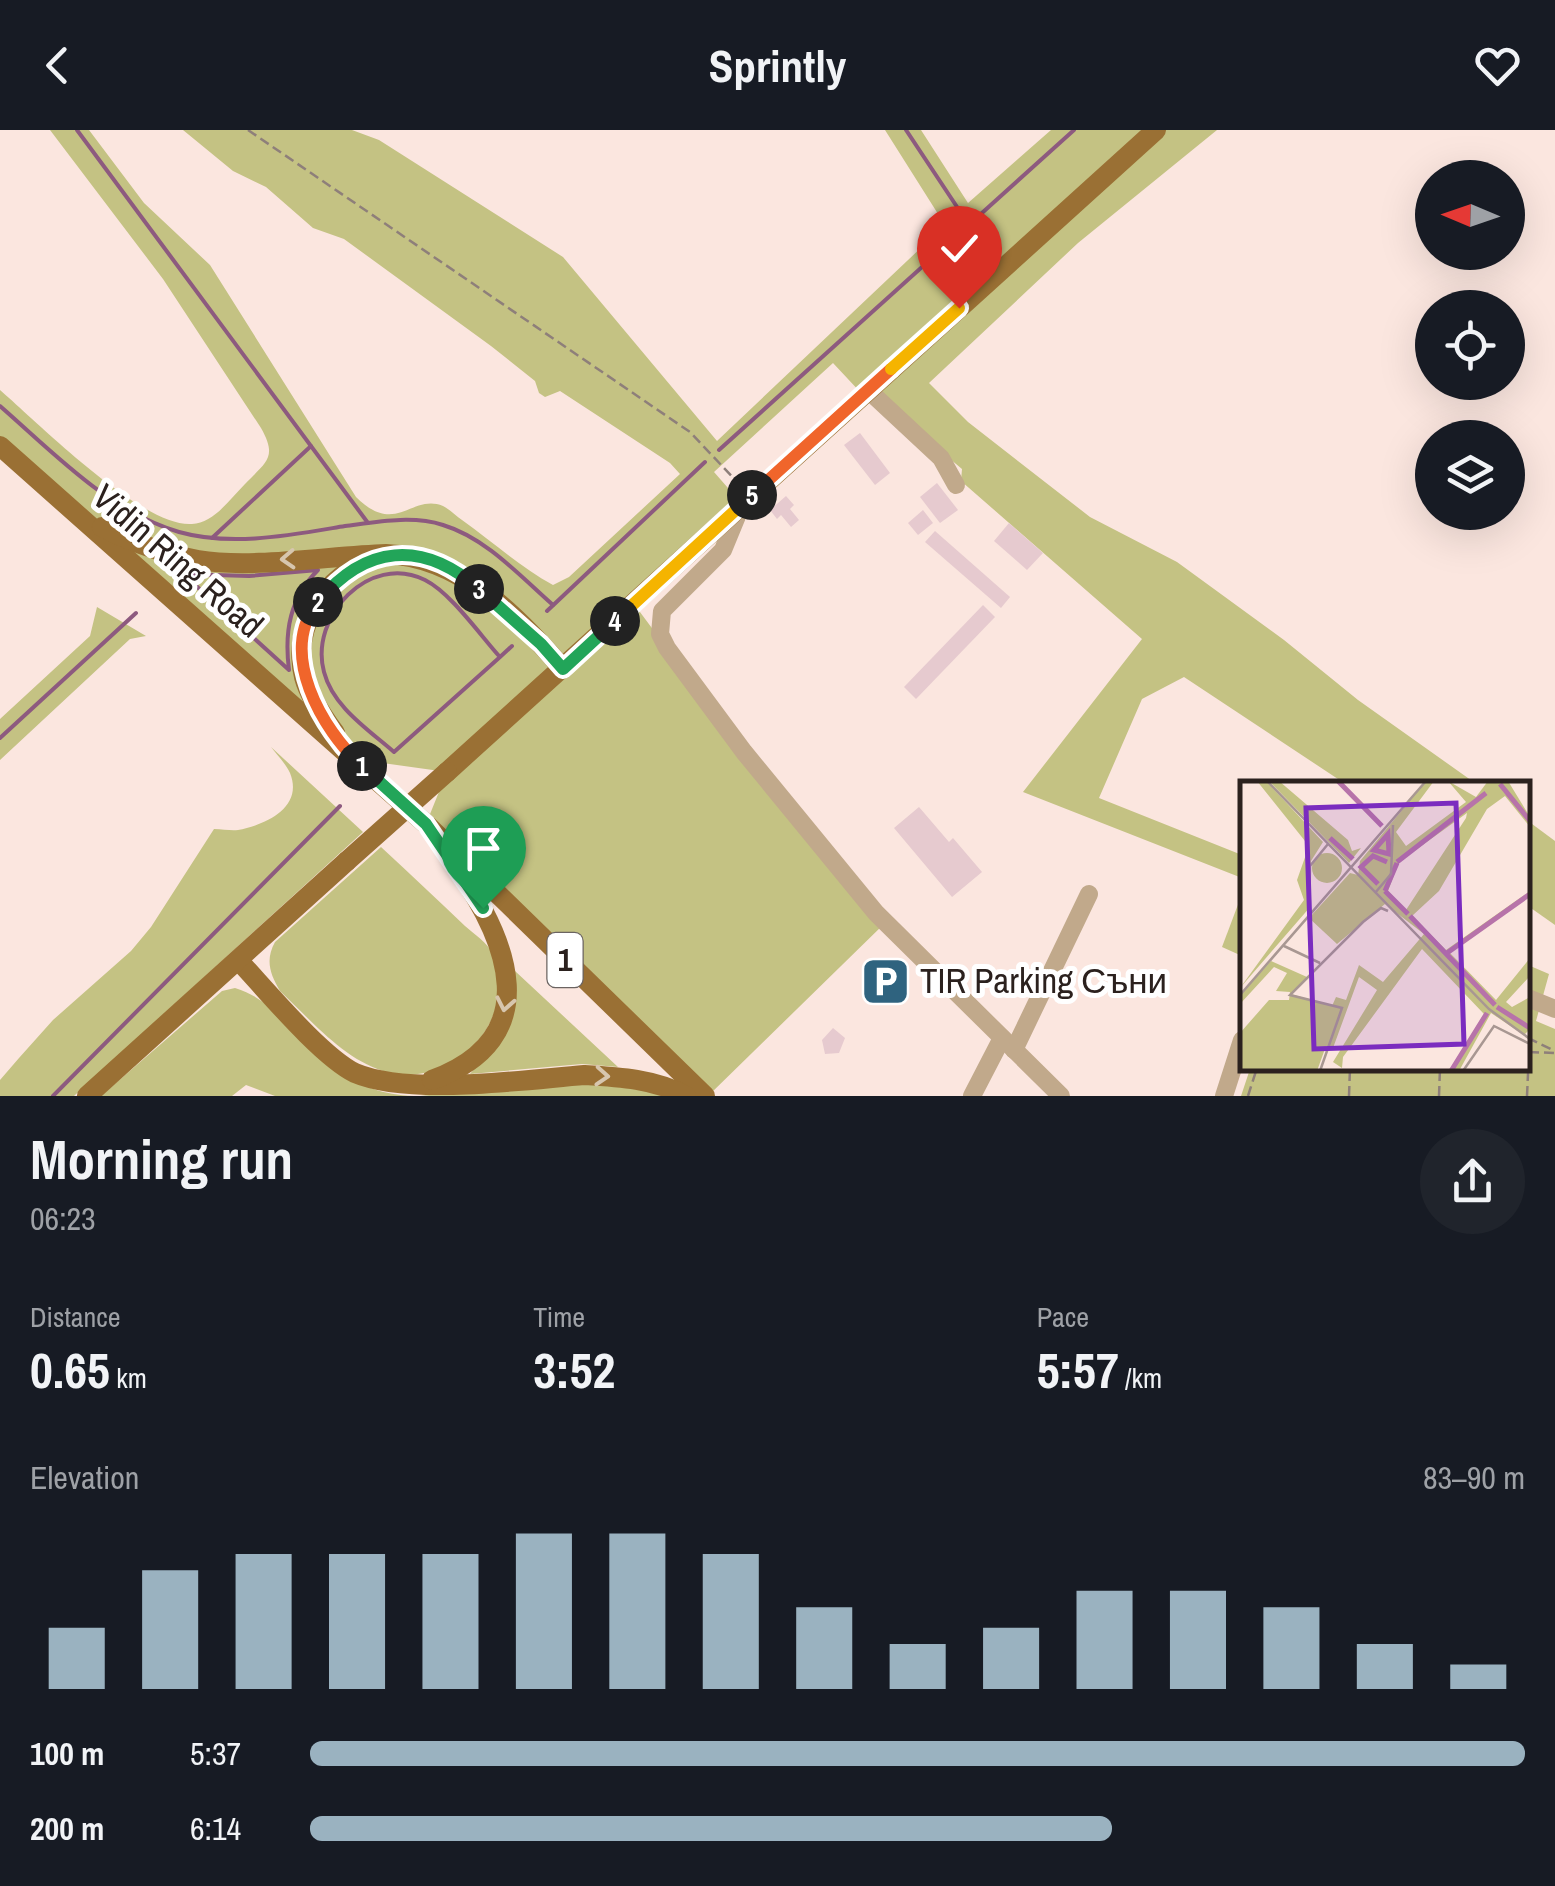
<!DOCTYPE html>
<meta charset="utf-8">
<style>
:root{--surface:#171b24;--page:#20242c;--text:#f1f3f6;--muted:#9ea1a6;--accent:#9ab2c0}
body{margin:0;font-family:"Archivo Narrow",sans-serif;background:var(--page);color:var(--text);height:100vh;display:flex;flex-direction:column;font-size:38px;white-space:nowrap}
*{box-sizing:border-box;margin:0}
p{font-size:32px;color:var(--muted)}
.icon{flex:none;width:55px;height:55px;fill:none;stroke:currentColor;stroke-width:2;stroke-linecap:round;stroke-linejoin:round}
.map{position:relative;height:966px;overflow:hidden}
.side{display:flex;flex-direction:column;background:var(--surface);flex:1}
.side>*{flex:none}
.needle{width:65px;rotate:272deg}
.controls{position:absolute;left:1415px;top:30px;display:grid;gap:20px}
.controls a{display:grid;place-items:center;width:110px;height:110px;border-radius:50%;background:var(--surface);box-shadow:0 10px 40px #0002;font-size:50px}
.pin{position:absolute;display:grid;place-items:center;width:85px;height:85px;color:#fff;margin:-102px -42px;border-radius:50% 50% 50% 0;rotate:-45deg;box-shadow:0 0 10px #0007}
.pin .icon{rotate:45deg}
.km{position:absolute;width:50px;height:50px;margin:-25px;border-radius:50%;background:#222;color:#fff;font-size:28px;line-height:50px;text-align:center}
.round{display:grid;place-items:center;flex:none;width:105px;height:105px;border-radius:52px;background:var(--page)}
.overview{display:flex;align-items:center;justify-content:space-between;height:170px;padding:0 30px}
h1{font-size:55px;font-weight:700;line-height:75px}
.stats{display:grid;grid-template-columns:repeat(3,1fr);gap:15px;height:170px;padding:10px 30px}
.stats div{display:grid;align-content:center}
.stats b{font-size:50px;font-weight:700}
.stats small{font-size:28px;font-weight:400}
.stats p{font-size:28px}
.chart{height:280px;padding:20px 30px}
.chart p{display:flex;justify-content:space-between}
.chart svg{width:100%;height:180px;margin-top:10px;stroke:var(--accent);stroke-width:6}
ul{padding:0 30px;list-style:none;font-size:32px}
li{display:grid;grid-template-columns:160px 120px 1fr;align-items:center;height:75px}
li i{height:25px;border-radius:12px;background:var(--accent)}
header{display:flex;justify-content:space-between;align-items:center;height:130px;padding:0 30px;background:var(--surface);font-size:45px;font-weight:700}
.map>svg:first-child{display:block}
.green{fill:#c4c283}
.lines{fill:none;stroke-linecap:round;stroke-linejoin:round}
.stream{stroke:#8d5a7f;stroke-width:4}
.building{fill:#e6cacf}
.path{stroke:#8e7f7a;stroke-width:2.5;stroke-dasharray:10 5;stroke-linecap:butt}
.minor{stroke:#c1a98b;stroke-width:18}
.major{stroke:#9a7034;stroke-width:20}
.major-bridge{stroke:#9a7034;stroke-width:20}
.oneway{stroke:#d7c6ae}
.split-1-casing{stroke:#fff;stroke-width:20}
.split-2-casing{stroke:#fff;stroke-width:20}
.split-3-casing{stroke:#fff;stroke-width:20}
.split-4-casing{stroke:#fff;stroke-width:20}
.split-5-casing{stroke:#fff;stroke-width:20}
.split-6-casing{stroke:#fff;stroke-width:20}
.split-7-casing{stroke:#fff;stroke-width:20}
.split-1{stroke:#22a559;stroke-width:12}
.split-2{stroke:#f0652b;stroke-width:12}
.split-3{stroke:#22a559;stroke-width:12}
.split-4{stroke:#22a559;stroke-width:12}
.split-5{stroke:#f5b400;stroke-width:12}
.split-6{stroke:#f0652b;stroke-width:12}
.split-7{stroke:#f5b400;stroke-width:12}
.labels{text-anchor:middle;stroke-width:10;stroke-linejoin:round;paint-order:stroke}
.shield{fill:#fff;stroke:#6b6462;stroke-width:2.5}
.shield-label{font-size:32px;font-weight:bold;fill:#2b211e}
.street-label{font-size:35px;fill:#2b211e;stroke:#fff}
.poi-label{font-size:35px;fill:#2b211e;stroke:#fff;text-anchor:start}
.inset-river{fill:none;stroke:#b773a9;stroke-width:5}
.inset-road{fill:none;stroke:#a89792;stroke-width:2.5}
.view{fill:#7b2cbf;fill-opacity:0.15;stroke:#7b2cbf;stroke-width:5}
.inset-edge{fill:none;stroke:#2b211e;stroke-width:5}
</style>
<header><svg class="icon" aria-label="back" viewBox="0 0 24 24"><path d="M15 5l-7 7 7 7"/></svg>Sprintly<svg class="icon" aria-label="heart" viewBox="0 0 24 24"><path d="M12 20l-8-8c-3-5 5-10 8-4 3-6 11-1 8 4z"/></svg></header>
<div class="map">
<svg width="1555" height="966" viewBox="0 0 1555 966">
<rect width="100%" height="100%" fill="#fbe6df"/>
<g class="green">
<path d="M50,0H89L144,73L210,135L356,367C396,407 412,363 443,376C449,379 456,386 462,390C493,412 520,437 553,455L569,447L680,344L670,333L560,261L545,267L539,263L535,251L491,216L344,109L313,98L266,57L233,41L183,0H352L379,10L563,127L717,311L945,95L885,0H921L968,73L1051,0H1217L1078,113L929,253L968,292L1090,387L1177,432L1284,510L1358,570L1475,653H1344L1184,547L1142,569L1099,668L1242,725V748L1023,662L1142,509L961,351L962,339L868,260L862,264L833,233L714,342L742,374L634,474L744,622L885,793L708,966L426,694L447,642L354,629L0,316V260C38,293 143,398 192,394C214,393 230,369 245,354C266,332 278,328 261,298L163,149Z"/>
<polygon points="97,477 146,506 130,509 0,630 0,589 90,506"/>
<path d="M271,617L363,702L74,966H0V950L19,928L53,890L131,821L151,797L214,699C223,699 231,701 238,700C265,695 304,678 290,643C286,634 277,625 271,617Z"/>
<polygon points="1528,691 1555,711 1555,795 1528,776"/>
<path d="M381,717C409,743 437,769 465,796C474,804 488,813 492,823C522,891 450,962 383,941C342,928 310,889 280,861C270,844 265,830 275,812Z"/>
<polygon points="1242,764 1242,826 1222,817"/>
<polygon points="1528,835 1549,844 1536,891 1555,899 1555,966 1241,966 1250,939 1528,938"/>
<path d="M515,841L618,937L582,934L470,944C499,911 514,885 515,841Z"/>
<path d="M235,858C258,865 271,878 287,893C331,934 351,963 414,966H275L246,955L232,966H101L222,861Z"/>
<polygon points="578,949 603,950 666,966 420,966"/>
</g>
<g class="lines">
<g class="stream">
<polyline points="77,0 368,393"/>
<polyline points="906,0 969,95"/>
<path d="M0,276C54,323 108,381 179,402C232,417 291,405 345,396C376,392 412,385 443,395C486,408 520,446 553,475"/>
<polyline points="719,320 1074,0"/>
<polyline points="212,408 311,316"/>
<path d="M318,440C290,468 284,501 289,540L183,444L249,446Z"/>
<polyline points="547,481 705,332"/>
<path d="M500,527C480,505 451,463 425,450C369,422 309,487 324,542C333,577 369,600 394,622L500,527L512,516"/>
<polyline points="0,608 136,483"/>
<polyline points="53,966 340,676"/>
</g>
</g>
<g class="building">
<polygon points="860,303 890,343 875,355 844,315"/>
<polygon points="937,353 958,380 940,393 920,367"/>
<polygon points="786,366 794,375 790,379 799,390 791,397 781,385 777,389 770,380"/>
<polygon points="923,380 933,393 918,405 908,393"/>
<polygon points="1009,393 1043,423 1027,440 994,411"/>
<polygon points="935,401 1010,467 1001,478 925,412"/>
<polygon points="983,475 995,487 916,569 904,557"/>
<polygon points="919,677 949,712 953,708 982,742 952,767 894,698"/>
<polygon points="833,898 845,908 839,923 825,924 822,910"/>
</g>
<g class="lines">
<g class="path">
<polyline points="248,0 690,302 740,355"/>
<polyline points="1528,908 1555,921"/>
<polyline points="1529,922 1555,923"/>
<polyline points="1248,966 1257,938"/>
<polyline points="1349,966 1350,938"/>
<polyline points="1439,966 1440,938"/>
<polyline points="1527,966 1529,922"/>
</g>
<g class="minor">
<polyline points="868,260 941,328 956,355"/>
<polyline points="742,374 723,420 662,481 660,504 667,518 744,622 876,783 1061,966"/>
<polyline points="1528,868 1555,879"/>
<polyline points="1014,920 1089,764"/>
<polyline points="972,966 1002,908"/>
<polyline points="1224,966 1242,910"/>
</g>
<g class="major">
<polyline points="0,316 426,694 705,966"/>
<path d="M102,397C132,412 165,424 198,430C251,439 329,426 386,424C460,427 517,485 563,539"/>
<path d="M335,603C324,588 309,566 304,547C291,495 326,445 374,428"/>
<polyline points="447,642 1156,0"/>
<path d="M239,831C267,861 321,926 355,943C409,966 522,950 584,945C619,947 655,949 686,966"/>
<path d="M432,950C547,908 509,811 454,734"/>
<polyline points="87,966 347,731"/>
</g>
<polyline class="major-bridge" points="347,731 447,642"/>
</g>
<defs><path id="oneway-chevron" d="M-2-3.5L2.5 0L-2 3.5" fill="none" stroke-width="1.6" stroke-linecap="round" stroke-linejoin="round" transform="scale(2.5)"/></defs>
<g class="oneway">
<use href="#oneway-chevron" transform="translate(288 429) rotate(177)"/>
<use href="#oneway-chevron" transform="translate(505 874) rotate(101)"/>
<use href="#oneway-chevron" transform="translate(602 946) rotate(4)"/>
</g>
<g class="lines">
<defs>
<polyline id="split-1" points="362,636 426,694 483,778"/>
<path id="split-2" d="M318,472C277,522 322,600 362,636"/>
<path id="split-3" d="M318,472C365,415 422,409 479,459"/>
<polyline id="split-4" points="479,459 541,514 563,539 615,491"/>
<polyline id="split-5" points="615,491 752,365"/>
<polyline id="split-6" points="752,365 891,239"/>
<polyline id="split-7" points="891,239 959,178"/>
</defs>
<use href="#split-1" class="split-1-casing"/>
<use href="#split-2" class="split-2-casing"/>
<use href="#split-3" class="split-3-casing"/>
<use href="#split-4" class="split-4-casing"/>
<use href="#split-5" class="split-5-casing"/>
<use href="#split-6" class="split-6-casing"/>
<use href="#split-7" class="split-7-casing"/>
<use href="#split-1" class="split-1"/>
<use href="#split-2" class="split-2"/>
<use href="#split-3" class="split-3"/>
<use href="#split-4" class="split-4"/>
<use href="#split-5" class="split-5"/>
<use href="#split-6" class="split-6"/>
<use href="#split-7" class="split-7"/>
</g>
<defs>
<symbol id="parking-square" viewBox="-11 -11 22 22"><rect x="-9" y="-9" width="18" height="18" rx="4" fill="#2f637f" stroke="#fff"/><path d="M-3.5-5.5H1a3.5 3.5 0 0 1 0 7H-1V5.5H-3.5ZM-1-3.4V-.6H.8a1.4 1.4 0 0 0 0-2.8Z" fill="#fff"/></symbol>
</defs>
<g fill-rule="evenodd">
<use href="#parking-square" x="858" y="824" width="55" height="55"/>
</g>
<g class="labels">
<rect class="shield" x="547.5" y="803" width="35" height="54" rx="8"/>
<g class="shield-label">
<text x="565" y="841">1</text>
</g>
<g class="street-label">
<text transform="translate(178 431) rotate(41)" y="12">Vidin Ring Road</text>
</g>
<g class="poi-label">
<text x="920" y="863">TIR Parking Съни</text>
</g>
</g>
<g transform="translate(1240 651)">
<rect width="290" height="290" fill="#fbe6df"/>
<path d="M17,0H26L83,61L71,80V125L0,207L64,119L57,99L69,65ZM29,0H39L108,59L112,70L121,67L109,82ZM186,0H194L156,51L166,65L226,21L208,0L236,16L248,0H268L290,36V46L265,15L247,28L199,110L172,135L206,169L290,110L210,172L256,219L290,177V195L266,221L272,226L290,216V248L284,254L251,232L219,290H209L244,233L182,168L103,276L102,287L93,281L137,209L119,196L93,267L86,265L77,290H0V252L29,219H49L50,211L36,210L47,192L34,186L0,223V214L31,180L67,196L51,213L92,225L96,216L106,219L119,184L143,201L184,153L145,123L97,163L69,137L110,92L118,94L120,80ZM227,32L226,37L166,129L148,110L159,81ZM72 87a15 15 0 1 1 30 0a15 15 0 1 1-30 0Z" fill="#c4c283" fill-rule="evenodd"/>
<path class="inset-river" d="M98,0L142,45M260,3L290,40M148,53L149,73L134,69ZM90,57L113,78M157,81L246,12M138,103L121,86L133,75L147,81M145,110L157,82M145,110L168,133M170,135L255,224M207,172L290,113M257,226L290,247M211,290L247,232"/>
<path class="inset-road" d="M27,0L249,228L290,258M135,112L151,93L153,44M69,135L70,85L88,63M44,165L80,182M0,214L186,0M80,290L102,227L50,214L123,141L141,127L148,130M223,290L254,245L290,263"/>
<path class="view" d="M216,22L224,263L74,268L66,27Z"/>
<rect width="290" height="290" class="inset-edge"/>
</g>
</svg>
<div class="controls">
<a><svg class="needle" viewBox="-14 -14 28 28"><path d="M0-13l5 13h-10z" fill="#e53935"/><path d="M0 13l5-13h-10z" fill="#9ea1a6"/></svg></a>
<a><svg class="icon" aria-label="locate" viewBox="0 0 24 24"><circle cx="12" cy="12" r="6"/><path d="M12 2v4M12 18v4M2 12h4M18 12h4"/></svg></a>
<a><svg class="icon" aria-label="layers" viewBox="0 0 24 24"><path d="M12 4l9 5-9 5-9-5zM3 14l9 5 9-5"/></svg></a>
</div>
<div class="pin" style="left:483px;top:778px;background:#1e9e55"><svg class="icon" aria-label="arrive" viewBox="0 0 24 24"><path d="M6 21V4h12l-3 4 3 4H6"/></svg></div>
<div class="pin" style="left:959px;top:178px;background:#d93025"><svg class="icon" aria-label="check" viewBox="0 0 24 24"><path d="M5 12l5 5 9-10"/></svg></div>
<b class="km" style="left:362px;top:636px">1</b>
<b class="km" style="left:318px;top:472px">2</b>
<b class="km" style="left:479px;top:459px">3</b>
<b class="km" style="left:615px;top:491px">4</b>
<b class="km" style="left:752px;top:365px">5</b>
</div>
<section class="side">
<div class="overview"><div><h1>Morning run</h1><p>06:23</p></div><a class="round"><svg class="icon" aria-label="share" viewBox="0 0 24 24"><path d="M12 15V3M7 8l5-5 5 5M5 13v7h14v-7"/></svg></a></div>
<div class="stats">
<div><p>Distance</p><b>0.65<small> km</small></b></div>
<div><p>Time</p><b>3:52</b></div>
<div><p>Pace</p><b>5:57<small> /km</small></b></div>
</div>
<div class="chart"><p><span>Elevation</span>83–90 m</p>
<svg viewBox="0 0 160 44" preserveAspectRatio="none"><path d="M5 44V29M15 44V15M25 44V11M35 44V11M45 44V11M55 44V6M65 44V6M75 44V11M85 44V24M95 44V33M105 44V29M115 44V20M125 44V20M135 44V24M145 44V33M155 44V38"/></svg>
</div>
<ul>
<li><b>100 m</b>5:37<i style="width:100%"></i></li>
<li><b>200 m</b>6:14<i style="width:66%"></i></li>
</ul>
</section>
